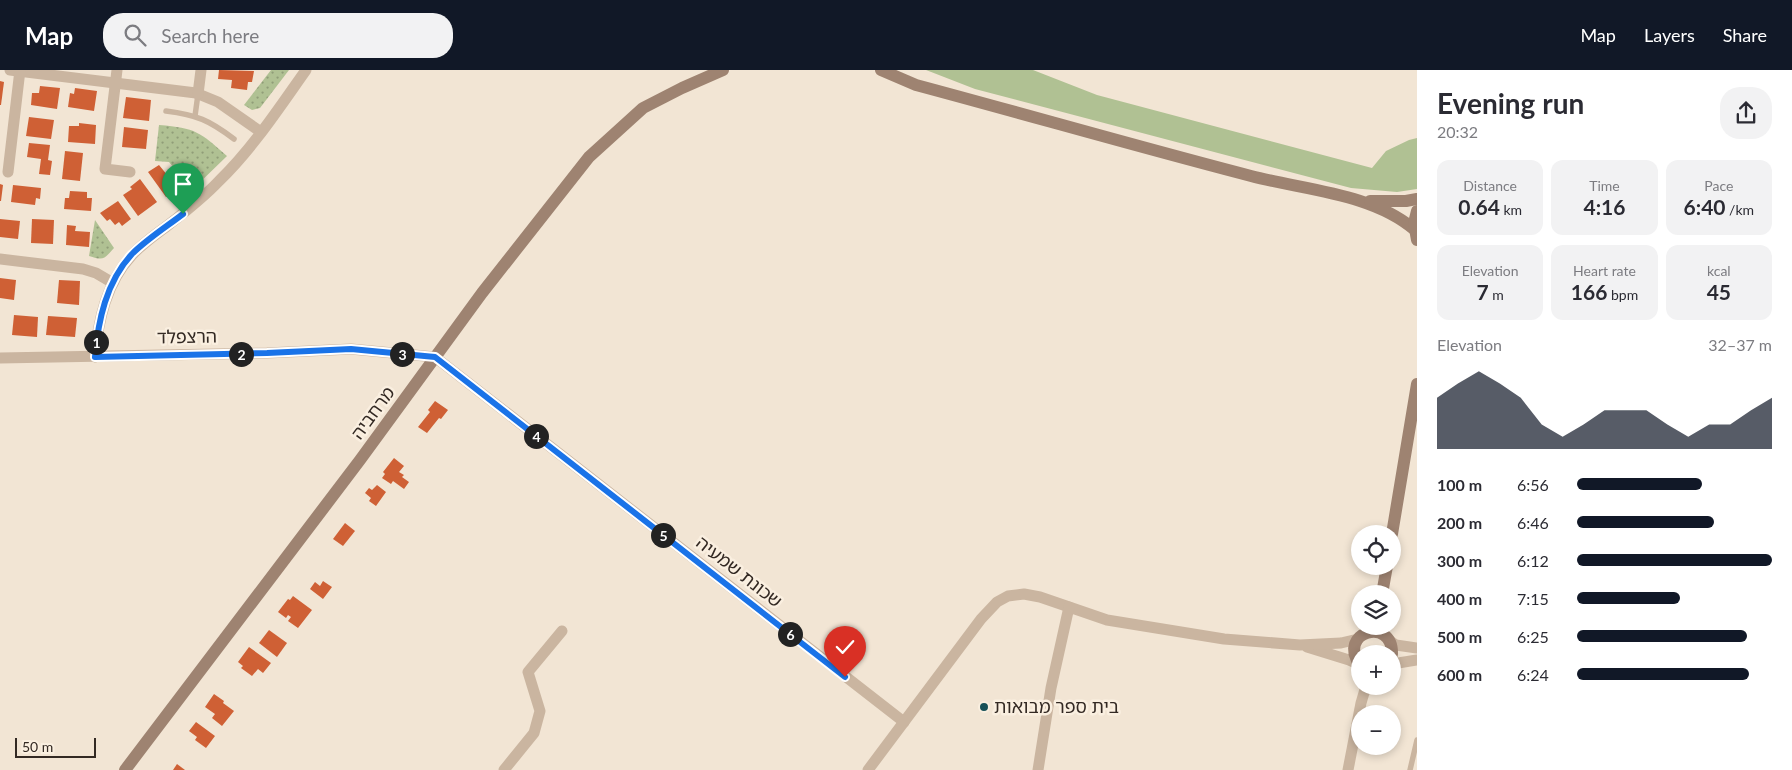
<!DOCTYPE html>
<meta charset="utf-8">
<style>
:root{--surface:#fff;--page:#f2f2f3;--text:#2b2b33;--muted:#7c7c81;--accent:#111827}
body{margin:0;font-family:Lato,"Noto Sans Hebrew",sans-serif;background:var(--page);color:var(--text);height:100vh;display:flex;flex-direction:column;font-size:19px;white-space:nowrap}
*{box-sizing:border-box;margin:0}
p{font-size:16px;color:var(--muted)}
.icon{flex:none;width:28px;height:28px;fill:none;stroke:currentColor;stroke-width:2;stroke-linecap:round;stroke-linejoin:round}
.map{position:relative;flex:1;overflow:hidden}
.sheet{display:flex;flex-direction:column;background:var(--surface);width:375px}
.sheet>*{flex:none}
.tools{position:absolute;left:1351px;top:455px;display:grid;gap:10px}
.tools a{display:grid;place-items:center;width:50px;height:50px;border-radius:50%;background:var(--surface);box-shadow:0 2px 8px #0003;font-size:25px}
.scale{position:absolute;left:15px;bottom:12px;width:81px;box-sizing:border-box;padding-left:5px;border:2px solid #332923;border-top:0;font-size:14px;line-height:18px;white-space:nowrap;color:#332923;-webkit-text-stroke:4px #faefe0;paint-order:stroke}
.pin{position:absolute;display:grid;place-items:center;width:42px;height:42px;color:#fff;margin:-51px -21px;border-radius:50% 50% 50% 0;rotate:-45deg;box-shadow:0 0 5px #0007}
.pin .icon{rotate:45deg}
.km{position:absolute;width:25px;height:25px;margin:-12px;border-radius:50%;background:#222;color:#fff;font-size:14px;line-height:25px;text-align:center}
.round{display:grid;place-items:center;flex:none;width:52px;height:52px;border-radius:20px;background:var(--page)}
.headline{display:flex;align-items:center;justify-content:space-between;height:85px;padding:0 20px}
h1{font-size:28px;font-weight:700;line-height:38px}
.stats{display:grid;grid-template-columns:repeat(3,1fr);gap:8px;height:85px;padding:5px 20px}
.stats div{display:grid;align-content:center;border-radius:12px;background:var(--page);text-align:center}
.stats b{font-size:21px;font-weight:700}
.stats small{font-size:14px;font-weight:400}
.stats p{font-size:14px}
.chart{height:140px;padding:10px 20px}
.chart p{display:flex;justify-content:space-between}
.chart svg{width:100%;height:90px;margin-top:5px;fill:var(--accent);opacity:.7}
ul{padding:0 20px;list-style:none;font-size:16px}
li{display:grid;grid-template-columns:80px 60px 1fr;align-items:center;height:38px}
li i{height:12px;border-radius:6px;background:var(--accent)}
header{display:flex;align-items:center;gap:30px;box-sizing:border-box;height:70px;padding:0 25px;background:var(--accent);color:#fff}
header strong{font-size:24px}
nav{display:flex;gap:28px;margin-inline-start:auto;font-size:18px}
.search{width:350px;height:45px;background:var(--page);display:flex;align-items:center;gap:12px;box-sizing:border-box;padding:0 18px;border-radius:20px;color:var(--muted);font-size:19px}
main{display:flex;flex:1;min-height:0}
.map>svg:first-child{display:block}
.green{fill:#b0c193}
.park{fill:url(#park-dots)}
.building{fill:#cf6035}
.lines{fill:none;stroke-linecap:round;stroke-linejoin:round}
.lane{stroke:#cab5a0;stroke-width:5.5}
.street{stroke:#cab5a0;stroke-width:11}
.secondary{stroke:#9e8371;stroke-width:12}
.route-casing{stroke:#fff;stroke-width:10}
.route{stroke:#1a73e8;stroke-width:6}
.poi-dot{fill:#175057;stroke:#faefe0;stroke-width:2}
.labels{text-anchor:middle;stroke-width:5;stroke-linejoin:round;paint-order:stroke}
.street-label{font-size:18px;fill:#332923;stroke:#faefe0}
.poi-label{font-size:18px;fill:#332923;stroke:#faefe0;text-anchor:start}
</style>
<header>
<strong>Map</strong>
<div class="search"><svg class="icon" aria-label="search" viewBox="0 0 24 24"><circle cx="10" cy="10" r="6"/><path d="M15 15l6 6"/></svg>Search here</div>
<nav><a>Map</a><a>Layers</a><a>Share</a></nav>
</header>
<main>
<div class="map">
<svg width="1417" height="700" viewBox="0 0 1417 700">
<defs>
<pattern id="park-dots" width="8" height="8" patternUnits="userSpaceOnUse" patternTransform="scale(1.25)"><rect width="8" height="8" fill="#b0c193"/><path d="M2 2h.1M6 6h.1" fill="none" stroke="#909d78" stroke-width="1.8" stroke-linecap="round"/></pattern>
</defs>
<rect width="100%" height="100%" fill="#f2e5d4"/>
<polygon class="green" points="926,0 1033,0 1097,25 1372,98 1386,81 1409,70 1417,68 1417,119 1397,122 1351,118 975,19"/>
<g class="park">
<polygon points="271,0 289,0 260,38 252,40 244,35"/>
<path d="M159,55C196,58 200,62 227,86L192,120L169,92L155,91Z"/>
<path d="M95,150L114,178C104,189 104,191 89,186Z"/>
</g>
<g class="building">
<polygon points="219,0 254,1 252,12 248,12 247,20 231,18 232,10 218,9"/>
<polygon points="0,11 4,12 1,35 0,35"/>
<polygon points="40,16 60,18 57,39 31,35 32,23 39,23"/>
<polygon points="75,18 97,21 94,41 68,37 70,23 74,24"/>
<polygon points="126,27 151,30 149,51 123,48"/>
<polygon points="29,47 54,50 51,69 26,66"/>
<polygon points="79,53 96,55 95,74 68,72 69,56 79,56"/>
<polygon points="124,57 148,60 146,79 122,77"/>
<polygon points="29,73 50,75 48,90 52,91 50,105 39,104 41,89 27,87"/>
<polygon points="65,81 83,83 80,111 62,109"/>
<polygon points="159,95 168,106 171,103 181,116 166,127 148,102"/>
<polygon points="140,109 157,132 138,146 123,125 132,119 130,117"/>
<polygon points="0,114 3,115 1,131 0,131"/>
<polygon points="13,115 41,118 40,129 36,128 35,135 11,132"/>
<polygon points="70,121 87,122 87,128 92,128 91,141 64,139 65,128 69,128"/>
<polygon points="118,131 131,149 122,156 119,152 115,155 110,149 107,151 100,143"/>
<polygon points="0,149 20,151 18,169 0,167"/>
<polygon points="32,149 54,150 53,174 31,173"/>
<polygon points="67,155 76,156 75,161 90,162 89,177 66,175"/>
<polygon points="0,208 16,210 14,230 0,228"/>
<polygon points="59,210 80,211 79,235 57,233"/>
<polygon points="14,245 38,247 37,267 12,265"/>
<polygon points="48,246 77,248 75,267 46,265"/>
<polygon points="435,331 448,340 441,349 439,348 427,363 418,357 430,342 428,340"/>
<polygon points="394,388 404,396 399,402 404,405 402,407 409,412 404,419 393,411 391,414 382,408 385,404 383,402"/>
<polygon points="377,415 386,422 376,436 369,431 371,428 365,423 369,418 372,420"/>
<polygon points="345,453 355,461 343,476 333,469"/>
<polygon points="323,511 332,517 323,529 310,519 315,512 320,516"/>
<polygon points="293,526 312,540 298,558 288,551 291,547 288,545 286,548 278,542 288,529 290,530"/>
<polygon points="269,560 287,573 277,587 259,573"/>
<polygon points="249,577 271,593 263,603 258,599 252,606 241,598 243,596 238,592"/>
<polygon points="214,624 224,631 223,633 234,641 222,656 212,648 215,644 205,637"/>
<polygon points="196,652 215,666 206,678 195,670 197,667 189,661"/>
<polygon points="177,694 185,700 173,700"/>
</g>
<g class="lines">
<g class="lane">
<path d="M166,41C197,45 209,50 234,69"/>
<polyline points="195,46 198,24"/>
<polyline points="1410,700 1417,670"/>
</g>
<g class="street">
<polyline points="10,0 196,23 218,32 261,62"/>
<polyline points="117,0 105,99 130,102"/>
<polyline points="198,24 201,0"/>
<polyline points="8,102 20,0"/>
<polyline points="0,189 83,199 96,203 113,213"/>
<path d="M95,287C98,251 106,213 132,185C142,174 155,165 167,156C185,142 203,128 219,111C253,78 279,38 306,0"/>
<polyline points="0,288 267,283 351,279 435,287 904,652"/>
<polyline points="1390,571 1396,575 1417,578"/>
<polyline points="1307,577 1349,590 1360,595"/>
<polyline points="1392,594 1417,590"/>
<polyline points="504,700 534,663 540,641 528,602 562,561"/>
<polyline points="868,700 981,549 997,532 1008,526 1024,524 1040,527 1107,550 1224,569 1300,575 1341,573 1358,569"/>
<polyline points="1038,700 1051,618 1069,537"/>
<polyline points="1348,700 1361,633 1366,616"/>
</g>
<g class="secondary">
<path d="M881,0L916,15C1028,45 1139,77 1251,106C1304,120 1372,123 1415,160"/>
<polyline points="1370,131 1406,131 1417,129"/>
<polyline points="1417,141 1414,153 1417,170"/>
<polyline points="1392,464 1417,314"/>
<polyline points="1382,524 1387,496"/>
<path d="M1360,595C1336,562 1393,546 1392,584"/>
<polyline points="125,700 360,390 482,223 589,87 643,38 682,18 723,0"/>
</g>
</g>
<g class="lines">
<defs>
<path id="route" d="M183,144C166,157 147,169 132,184C106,212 98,251 95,287L267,283L351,279L435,287L845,607"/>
</defs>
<use href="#route" class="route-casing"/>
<use href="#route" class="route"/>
</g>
<circle class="poi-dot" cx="984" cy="637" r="5"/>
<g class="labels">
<g class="street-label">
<text transform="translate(187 267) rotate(-1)" y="6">הרצפלד</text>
<text transform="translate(373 343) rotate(-54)" y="6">מרחביה</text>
<text transform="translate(739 502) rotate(38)" y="6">שכונת שמעיה</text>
</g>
<g class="poi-label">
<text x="994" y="643">בית ספר מבואות</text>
</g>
</g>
</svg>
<div class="tools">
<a><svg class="icon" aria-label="locate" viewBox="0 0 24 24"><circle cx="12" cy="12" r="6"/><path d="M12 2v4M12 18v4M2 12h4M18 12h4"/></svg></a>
<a><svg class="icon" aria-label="layers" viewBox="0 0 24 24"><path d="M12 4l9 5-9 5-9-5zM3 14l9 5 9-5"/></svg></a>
<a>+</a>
<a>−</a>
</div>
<div class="scale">50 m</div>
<div class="pin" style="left:183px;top:144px;background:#1e9e55"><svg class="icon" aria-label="arrive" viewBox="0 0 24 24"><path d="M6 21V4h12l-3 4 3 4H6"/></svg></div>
<div class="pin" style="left:845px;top:607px;background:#d93025"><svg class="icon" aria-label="check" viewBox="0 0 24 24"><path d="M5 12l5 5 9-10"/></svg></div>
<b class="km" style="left:96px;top:272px">1</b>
<b class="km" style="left:241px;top:284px">2</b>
<b class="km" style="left:402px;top:284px">3</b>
<b class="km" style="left:536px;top:366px">4</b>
<b class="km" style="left:663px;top:465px">5</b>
<b class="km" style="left:790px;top:564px">6</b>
</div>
<section class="sheet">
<div class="headline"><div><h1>Evening run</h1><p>20:32</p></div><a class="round"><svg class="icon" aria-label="share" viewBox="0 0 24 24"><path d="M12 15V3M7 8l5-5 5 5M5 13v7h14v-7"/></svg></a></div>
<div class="stats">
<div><p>Distance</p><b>0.64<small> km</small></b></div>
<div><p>Time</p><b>4:16</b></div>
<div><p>Pace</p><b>6:40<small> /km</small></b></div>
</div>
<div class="stats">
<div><p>Elevation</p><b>7<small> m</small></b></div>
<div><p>Heart rate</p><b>166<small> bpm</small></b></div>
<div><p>kcal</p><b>45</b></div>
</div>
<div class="chart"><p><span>Elevation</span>32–37 m</p>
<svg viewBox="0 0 160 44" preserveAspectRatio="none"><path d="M0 44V19L10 12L20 6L30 12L40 19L50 32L60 38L70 32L80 25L90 25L100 25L110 32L120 38L130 32L140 32L150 25L160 19V44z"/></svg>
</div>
<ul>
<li><b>100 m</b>6:56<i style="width:64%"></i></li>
<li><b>200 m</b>6:46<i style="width:70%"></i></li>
<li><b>300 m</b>6:12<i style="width:100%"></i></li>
<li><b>400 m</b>7:15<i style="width:53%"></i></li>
<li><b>500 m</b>6:25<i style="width:87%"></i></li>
<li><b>600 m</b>6:24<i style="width:88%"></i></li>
</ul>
</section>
</main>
